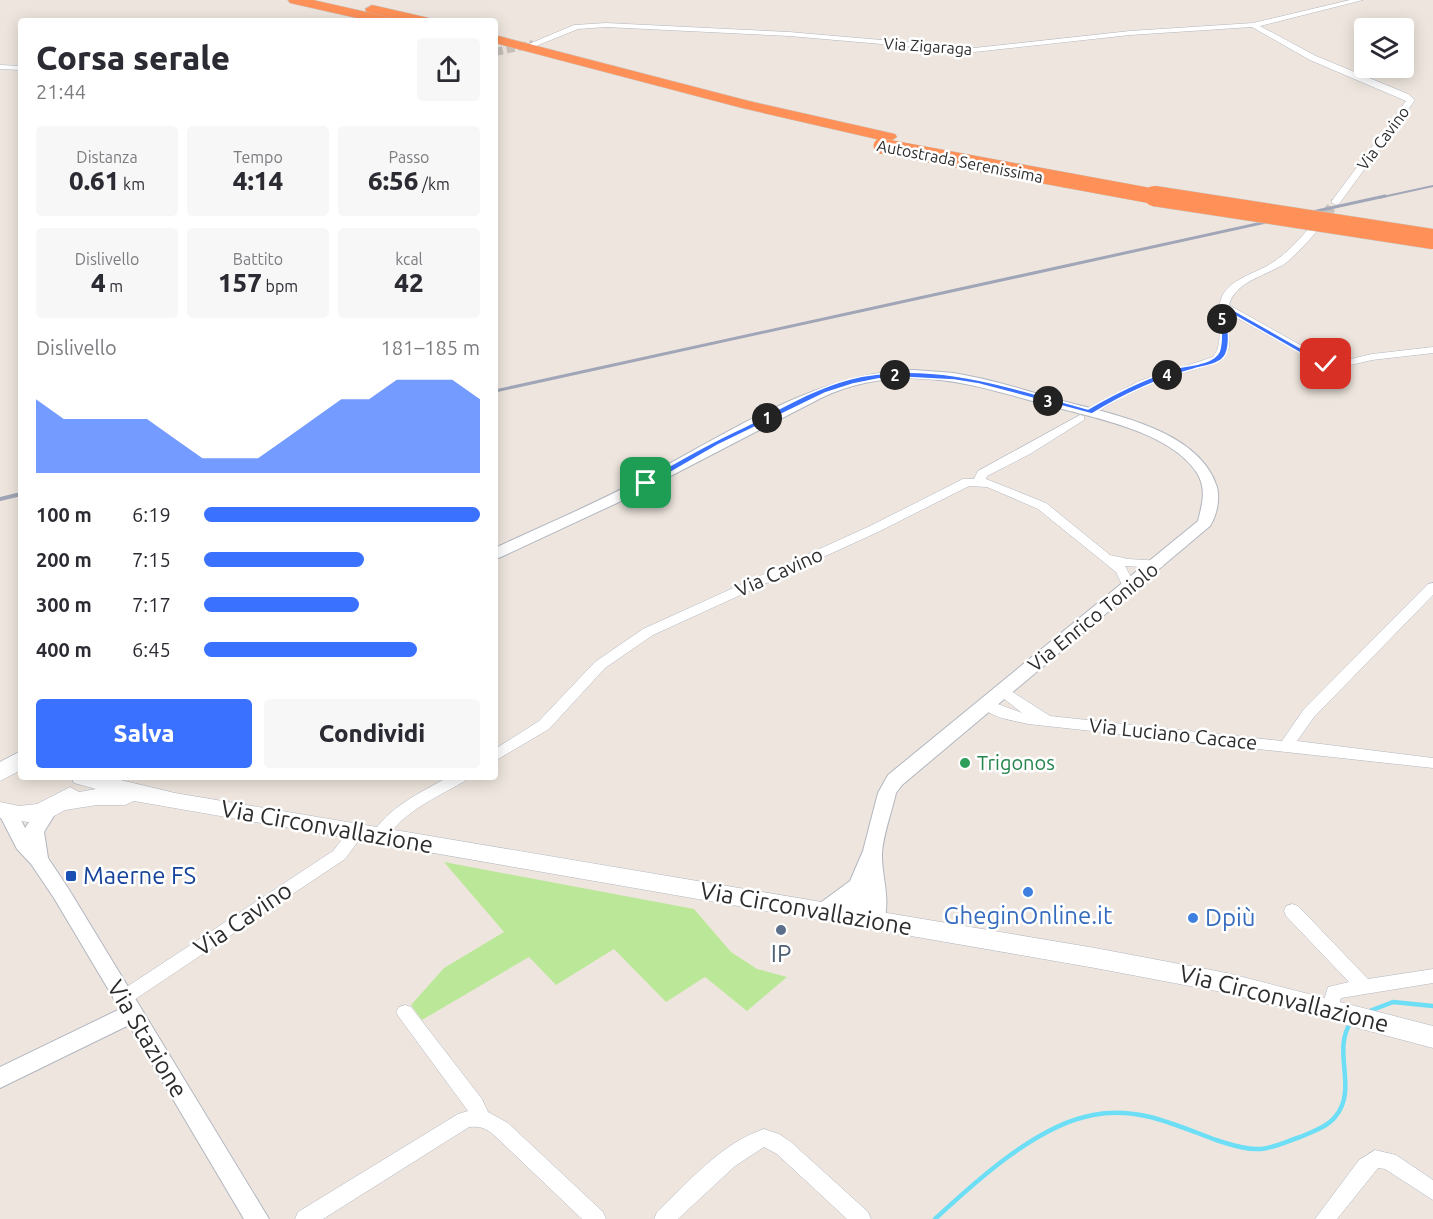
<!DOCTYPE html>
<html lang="it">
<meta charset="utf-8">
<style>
:root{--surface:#fff;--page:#f7f7f7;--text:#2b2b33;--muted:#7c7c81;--accent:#3a72ff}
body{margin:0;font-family:Ubuntu,sans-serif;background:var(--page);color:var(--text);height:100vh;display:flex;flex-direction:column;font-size:22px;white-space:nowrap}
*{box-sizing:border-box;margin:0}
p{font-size:20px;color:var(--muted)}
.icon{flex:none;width:33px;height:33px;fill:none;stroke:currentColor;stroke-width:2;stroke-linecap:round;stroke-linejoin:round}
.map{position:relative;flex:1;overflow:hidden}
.details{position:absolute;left:18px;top:18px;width:480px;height:762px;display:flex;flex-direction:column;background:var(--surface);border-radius:6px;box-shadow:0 3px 15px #0003}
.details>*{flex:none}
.fabs{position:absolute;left:1354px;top:18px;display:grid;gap:12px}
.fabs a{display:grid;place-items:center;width:60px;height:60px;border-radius:6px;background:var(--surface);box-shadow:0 3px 15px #0003;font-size:30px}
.pin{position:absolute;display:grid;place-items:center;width:51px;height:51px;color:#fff;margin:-26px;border-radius:12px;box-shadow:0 3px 9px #0006}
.km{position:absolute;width:30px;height:30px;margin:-15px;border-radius:50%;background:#222;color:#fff;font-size:16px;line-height:30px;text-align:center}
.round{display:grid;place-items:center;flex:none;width:63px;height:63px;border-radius:6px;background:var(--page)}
.summary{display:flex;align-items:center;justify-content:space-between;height:102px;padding:0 18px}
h1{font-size:33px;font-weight:800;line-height:45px}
.metrics{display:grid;grid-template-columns:repeat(3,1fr);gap:9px;height:102px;padding:6px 18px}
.metrics div{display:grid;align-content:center;border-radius:6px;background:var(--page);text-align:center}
.metrics b{font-size:26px;font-weight:800}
.metrics small{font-size:16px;font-weight:400}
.metrics p{font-size:16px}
.chart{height:168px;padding:12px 18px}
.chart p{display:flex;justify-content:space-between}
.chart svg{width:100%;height:108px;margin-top:6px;fill:var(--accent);opacity:.7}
.button{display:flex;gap:12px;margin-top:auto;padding:12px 18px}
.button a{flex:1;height:69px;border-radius:6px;background:var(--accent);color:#fff;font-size:24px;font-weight:800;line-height:69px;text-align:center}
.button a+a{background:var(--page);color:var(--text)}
ul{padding:0 18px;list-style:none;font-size:20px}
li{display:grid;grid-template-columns:96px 72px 1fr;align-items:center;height:45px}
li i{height:15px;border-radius:8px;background:var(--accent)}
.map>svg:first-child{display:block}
.green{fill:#bbe898}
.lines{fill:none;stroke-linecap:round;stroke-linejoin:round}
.stream{stroke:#6cdef5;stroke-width:4.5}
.minor-tunnel-far1{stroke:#c7c1ba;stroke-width:8;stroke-dasharray:8 4;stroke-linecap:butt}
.minor-tunnel{stroke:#c7c1ba;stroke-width:10;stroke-dasharray:10 5;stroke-linecap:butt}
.minor-casing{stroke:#b2b6c0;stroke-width:1}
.tertiary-casing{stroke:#b2b6c0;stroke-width:2}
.secondary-casing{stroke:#b2b6c0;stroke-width:1}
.motorway-casing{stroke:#c8c8c8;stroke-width:1}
.minor{fill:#fff;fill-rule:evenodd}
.tertiary{fill:#fff;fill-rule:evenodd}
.secondary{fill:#fff;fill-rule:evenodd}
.motorway{fill:#ff9158;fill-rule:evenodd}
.rail-far2{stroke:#a0a6b7;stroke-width:2}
.rail-far1{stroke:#a0a6b7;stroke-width:3}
.rail{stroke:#a0a6b7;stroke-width:4}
.motorway-bridge-far1-casing{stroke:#c8c8c8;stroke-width:16;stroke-linecap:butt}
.motorway-bridge-casing{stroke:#c8c8c8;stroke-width:21;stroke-linecap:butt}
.motorway-bridge-far1{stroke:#ff9158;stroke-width:15}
.motorway-bridge{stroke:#ff9158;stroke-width:20}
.route{fill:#3a72ff;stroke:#fff;stroke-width:1.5}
.leisure-dot{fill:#2e9e5b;stroke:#fff;stroke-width:2}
.transit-dot{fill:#1a4fb4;stroke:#fff;stroke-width:2}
.shop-dot{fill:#3f7fe0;stroke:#fff;stroke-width:2}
.service-dot{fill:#5c6f8a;stroke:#fff;stroke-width:2}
.labels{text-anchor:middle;stroke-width:5;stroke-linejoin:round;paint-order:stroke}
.far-street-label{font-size:16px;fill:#2c2c2c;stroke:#fff}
.street-label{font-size:20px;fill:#2c2c2c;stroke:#fff}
.leisure-label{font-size:20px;fill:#27864d;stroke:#fff;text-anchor:start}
.near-street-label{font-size:24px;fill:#2c2c2c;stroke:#fff}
.near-transit-label{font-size:24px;fill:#164399;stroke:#fff;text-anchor:start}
.near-shop-label{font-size:24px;fill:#366cbe;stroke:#fff}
.near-service-label{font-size:24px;fill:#4e5e75;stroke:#fff}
</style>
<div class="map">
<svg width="1433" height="1219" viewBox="0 0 1433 1219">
<rect width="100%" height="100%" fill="#eee6de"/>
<polygon class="green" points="444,862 694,909 731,952 757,969 787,977 747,1011 705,977 666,1002 614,949 556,985 529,957 422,1020 411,1005 444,968 504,932"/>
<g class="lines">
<g class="stream">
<polyline points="1367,1012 1393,1002 1433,1006"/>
<path d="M935,1219C976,1181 1037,1125 1093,1115C1138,1106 1175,1125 1216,1140C1229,1144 1246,1150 1261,1149C1273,1148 1288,1141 1300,1137C1312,1132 1327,1127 1335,1117C1359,1089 1331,1051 1351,1022"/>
</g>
<polyline class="minor-tunnel-far1" points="495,52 533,44"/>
<polyline class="minor-tunnel" points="1325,215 1336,202"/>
<defs>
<g id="minor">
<polygon points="1350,0 1363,0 1260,26 1316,56 1408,94 1415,100 1339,204 1336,205 1331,202 1406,101 1310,60 1252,27 1130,35 974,52 789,36 606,27 578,29 536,46 529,44 574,25 606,23 789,32 974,48 1130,31 1253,23"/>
<polygon points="0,65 21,66 21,70 0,69"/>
<path d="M1323,214L1328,217C1316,233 1302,249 1287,262C1268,276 1236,280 1229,305L1329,361L1338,362L1372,354L1433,347V353L1372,360L1338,368L1326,367L1228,313L1229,348L1221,361L1158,381L1124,396L1093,414H1085V410L1139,381L1213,357C1228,338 1210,310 1226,290C1237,277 1256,273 1270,264C1290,252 1305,233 1320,215Z"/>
<polygon points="1080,415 1084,416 1084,420 1030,454 987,476 986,479 1046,503 1110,555 1128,559 1162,561 1164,564 1162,567 1157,568 1125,566 1136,586 1134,589 1124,589 1116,572 1038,509 987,487 969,486 878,532 653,635 605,668 549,729 495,761 495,749 539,721 595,662 643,629 870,526 963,479 974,479 978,471"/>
<path d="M1433,583V595L1314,717L1297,741L1433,758V768L1028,724C1012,720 990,718 980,705L987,700L1022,713L998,694L996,691L1003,686L1050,716L1282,741L1304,709L1428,584Z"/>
<path d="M448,777H468L465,781C444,793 420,804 401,821C392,829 387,844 373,840L371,836C388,807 420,793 448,777Z"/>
<polygon points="357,826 363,828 365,832 345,859 128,1004 122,1006 116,1004 113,999 116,994 333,851 351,828"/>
<polygon points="1292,904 1298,906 1368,979 1433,969 1433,983 1341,998 1336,1014 1330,1016 1324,1014 1321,1009 1328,987 1349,982 1286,916 1284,911 1286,906"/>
<path d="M405,1005L411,1007L482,1099L488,1112L508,1123L603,1212L606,1219H582L494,1135C486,1128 480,1126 469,1127L323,1219H295L298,1212L458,1114L468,1111L399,1017L396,1012L399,1007Z"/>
<path d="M764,1129L779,1134L791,1142L868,1212L871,1219H847L777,1154L764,1147L735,1166L678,1219H654L657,1212C689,1182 721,1143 764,1129Z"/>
<polygon points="1375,1150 1396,1155 1433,1180 1433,1200 1385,1169 1378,1168 1337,1219 1315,1219 1359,1160"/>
</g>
<g id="tertiary">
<path d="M914,370L954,373L979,378C1006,384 1032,392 1059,400C1110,414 1199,429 1217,487C1220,499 1217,515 1210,526L902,785L896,793C892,811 883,835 882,853C881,876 893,904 881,927L874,929L865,924L859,926L852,924L845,907L823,920L816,918L813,912L816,906L850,881L863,851L878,793L888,775L1198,521C1202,505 1207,489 1197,473C1171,432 1095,418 1051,406C1005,394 962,379 913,378C881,378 850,384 821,398L634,495L501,557L495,559V548C544,525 595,504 643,478C727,434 817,372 914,370Z"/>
<polygon points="48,802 55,804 58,809 44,832 48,858 68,888 269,1219 244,1219 129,1025 0,1088 0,1067 120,1009 54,898 31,864 17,849 0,816 1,808 8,806 15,808 25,828 41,804"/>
</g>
<g id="secondary">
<polygon points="21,751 21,770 0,781 0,762"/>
<polygon points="71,777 108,777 175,793 1095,948 1227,973 1433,1026 1433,1048 1227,993 1095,968 134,801 125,805 97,805 65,810 54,816 28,822 0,818 0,802 19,806 37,804 70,787 79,792 96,789 74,783"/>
</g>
<g id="motorway">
<polygon points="288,0 313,0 393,18 395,21 370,21 290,3"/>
<polygon points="372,5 429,18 431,21 406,21 367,12 365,9"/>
<polygon points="495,35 749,101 895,134 897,137 889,142 742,108 495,43"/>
</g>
</defs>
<use href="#minor" class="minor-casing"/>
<use href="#tertiary" class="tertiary-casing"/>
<use href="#secondary" class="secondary-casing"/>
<use href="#motorway" class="motorway-casing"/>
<use href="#minor" class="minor"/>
<use href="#tertiary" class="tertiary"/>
<use href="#secondary" class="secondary"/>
<use href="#motorway" class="motorway"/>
<polyline class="rail-far2" points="1378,198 1433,186"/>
<polyline class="rail-far1" points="495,391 1385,196"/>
<polyline class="rail" points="0,499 21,494"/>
<defs>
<polyline id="motorway-bridge-far1" points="881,146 1163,198"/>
<polyline id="motorway-bridge" points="1154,196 1433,239"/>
</defs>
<use href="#motorway-bridge-far1" class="motorway-bridge-far1-casing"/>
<use href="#motorway-bridge" class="motorway-bridge-casing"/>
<use href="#motorway-bridge-far1" class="motorway-bridge-far1"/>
<use href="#motorway-bridge" class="motorway-bridge"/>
</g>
<path class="route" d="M1223,304L1329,364L1323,366L1227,311C1227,323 1232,347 1224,357C1218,365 1203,366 1194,369C1158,379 1124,394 1092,414L979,384L954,380L899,377L878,379L853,384L825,393L718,445L649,485L642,483C650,475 663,470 673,464C696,451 718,439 742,428C777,411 812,389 850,379C931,359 1011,388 1088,409C1117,392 1148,377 1181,367C1192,365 1214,363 1219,352C1224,340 1220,319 1220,306Z"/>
<circle class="leisure-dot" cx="965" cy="763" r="6"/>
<rect class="transit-dot" x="65" y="870" width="12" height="12" rx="3"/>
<g class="shop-dot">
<circle cx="1028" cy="892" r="6"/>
<circle cx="1193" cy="918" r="6"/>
</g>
<circle class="service-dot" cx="781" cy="930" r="6"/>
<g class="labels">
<g class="far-street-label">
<text transform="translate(928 46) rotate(4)" y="6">Via Zigaraga</text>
<text transform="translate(1383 138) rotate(-53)" y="6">Via Cavino</text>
<text transform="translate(960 161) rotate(11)" y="6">Autostrada Serenissima</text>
</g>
<g class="street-label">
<text transform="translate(779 572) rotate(-24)" y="7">Via Cavino</text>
<text transform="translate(1093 617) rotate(-39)" y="7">Via Enrico Toniolo</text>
<text transform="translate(1173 734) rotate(6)" y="7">Via Luciano Cacace</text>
</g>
<g class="leisure-label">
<text x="977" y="770">Trigonos</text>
</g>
<g class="near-street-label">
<text transform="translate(327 827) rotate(10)" y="8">Via Circonvallazione</text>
<text transform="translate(806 909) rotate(10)" y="8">Via Circonvallazione</text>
<text transform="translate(243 919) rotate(-34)" y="8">Via Cavino</text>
<text transform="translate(1284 999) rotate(14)" y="8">Via Circonvallazione</text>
<text transform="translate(147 1039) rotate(59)" y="8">Via Stazione</text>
</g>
<g class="near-transit-label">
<text x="83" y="884">Maerne FS</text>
</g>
<g class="near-shop-label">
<text x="1028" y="924">GheginOnline.it</text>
<text x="1205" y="926" text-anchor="start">Dpiù</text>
</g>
<g class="near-service-label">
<text x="781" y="962">IP</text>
</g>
</g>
</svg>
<div class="fabs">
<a><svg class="icon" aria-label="layers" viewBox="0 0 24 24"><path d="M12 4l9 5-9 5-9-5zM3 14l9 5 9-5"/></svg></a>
</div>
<div class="pin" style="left:646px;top:483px;background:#1e9e55"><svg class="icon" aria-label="arrive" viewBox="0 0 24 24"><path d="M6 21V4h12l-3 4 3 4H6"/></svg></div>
<div class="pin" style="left:1326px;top:364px;background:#d93025"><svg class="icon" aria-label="check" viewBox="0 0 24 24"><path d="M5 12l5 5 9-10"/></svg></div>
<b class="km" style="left:767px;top:418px">1</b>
<b class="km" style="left:895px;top:375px">2</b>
<b class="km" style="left:1048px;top:401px">3</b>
<b class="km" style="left:1167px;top:375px">4</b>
<b class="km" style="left:1222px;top:319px">5</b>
<section class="details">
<div class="summary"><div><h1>Corsa serale</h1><p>21:44</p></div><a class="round"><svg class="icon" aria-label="share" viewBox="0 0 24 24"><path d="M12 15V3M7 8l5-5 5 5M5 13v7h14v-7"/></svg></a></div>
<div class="metrics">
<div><p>Distanza</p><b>0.61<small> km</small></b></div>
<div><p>Tempo</p><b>4:14</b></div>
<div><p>Passo</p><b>6:56<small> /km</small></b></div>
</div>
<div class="metrics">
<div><p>Dislivello</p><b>4<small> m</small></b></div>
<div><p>Battito</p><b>157<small> bpm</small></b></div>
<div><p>kcal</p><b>42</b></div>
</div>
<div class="chart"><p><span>Dislivello</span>181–185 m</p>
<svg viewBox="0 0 160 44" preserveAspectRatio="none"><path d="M0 44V14L10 22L20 22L30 22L40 22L50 30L60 38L70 38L80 38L90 30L100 22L110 14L120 14L130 6L140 6L150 6L160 14V44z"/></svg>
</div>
<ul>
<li><b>100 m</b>6:19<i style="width:100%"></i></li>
<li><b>200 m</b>7:15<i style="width:58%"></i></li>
<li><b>300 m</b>7:17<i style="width:56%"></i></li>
<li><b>400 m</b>6:45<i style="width:77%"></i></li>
</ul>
<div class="button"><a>Salva</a><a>Condividi</a></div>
</section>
</div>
